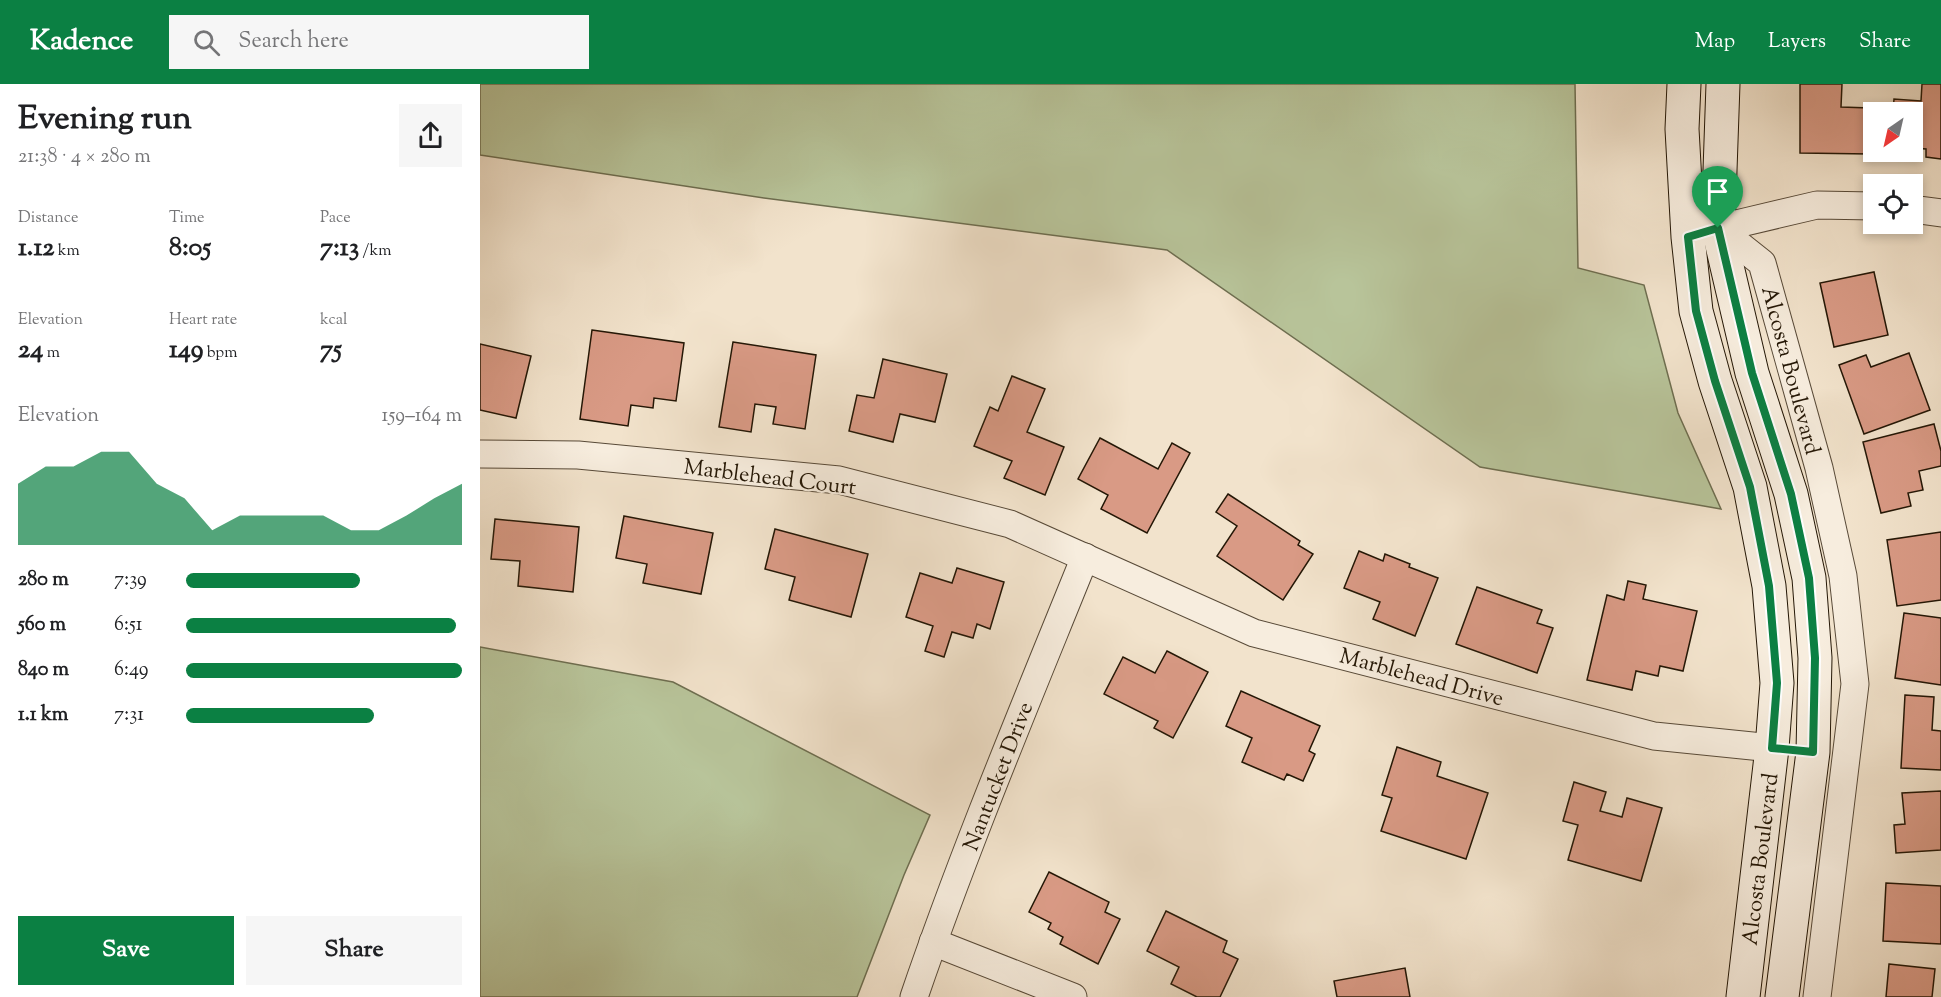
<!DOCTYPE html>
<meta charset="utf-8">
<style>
:root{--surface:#fff;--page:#f6f6f6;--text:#202124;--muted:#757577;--accent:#0b8043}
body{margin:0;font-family:"Sorts Mill Goudy",serif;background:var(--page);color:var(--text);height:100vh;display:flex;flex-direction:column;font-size:22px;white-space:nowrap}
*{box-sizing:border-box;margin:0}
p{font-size:20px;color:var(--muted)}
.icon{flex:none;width:33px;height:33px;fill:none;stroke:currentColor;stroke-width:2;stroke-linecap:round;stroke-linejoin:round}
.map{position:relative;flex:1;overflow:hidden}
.drawer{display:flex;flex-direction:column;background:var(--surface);width:480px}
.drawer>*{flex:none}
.needle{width:39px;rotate:214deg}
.fabs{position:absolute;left:1383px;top:18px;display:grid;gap:12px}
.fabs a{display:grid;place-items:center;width:60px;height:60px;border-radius:0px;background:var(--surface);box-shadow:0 3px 9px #0003;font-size:30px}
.pin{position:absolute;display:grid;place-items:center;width:51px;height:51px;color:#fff;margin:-62px -26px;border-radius:50% 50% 50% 0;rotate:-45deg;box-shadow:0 0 6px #0007}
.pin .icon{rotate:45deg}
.round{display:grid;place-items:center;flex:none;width:63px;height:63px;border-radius:0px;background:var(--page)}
.summary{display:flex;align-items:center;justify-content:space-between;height:102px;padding:0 18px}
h1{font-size:33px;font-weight:700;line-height:45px}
.metrics{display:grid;grid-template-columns:repeat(3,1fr);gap:9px;height:102px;padding:6px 18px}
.metrics div{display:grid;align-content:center}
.metrics b{font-size:26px;font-weight:700}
.metrics small{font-size:16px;font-weight:400}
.metrics p{font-size:16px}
.chart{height:168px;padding:12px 18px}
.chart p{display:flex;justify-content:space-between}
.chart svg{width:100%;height:108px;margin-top:6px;fill:var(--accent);opacity:.7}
.button{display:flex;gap:12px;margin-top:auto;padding:12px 18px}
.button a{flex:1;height:69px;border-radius:0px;background:var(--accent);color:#fff;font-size:24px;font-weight:700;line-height:69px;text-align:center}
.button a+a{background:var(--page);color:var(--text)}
ul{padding:0 18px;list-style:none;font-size:20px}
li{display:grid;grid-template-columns:96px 72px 1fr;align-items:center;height:45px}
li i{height:15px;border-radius:8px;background:var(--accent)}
header{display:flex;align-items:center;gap:36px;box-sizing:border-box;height:84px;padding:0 30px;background:var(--accent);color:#fff}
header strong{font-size:28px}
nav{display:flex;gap:33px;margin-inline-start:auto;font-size:21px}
.search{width:420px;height:54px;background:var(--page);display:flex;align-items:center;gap:15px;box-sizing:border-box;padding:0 21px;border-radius:0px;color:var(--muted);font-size:22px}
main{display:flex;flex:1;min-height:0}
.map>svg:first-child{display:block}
.green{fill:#b8c49a;stroke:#6e6e50;stroke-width:1.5}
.building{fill:#d99a85;stroke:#241706;stroke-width:1.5}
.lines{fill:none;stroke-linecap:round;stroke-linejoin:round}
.street-casing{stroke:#584a38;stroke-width:29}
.secondary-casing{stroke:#241706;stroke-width:35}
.street{stroke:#f7edde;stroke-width:27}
.secondary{stroke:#f7edde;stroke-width:33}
.route-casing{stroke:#fff;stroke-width:12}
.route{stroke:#0b8043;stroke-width:8}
.labels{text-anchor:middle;stroke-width:4.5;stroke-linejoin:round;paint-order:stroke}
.street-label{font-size:22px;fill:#241706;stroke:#f7edde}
</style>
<header>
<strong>Kadence</strong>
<div class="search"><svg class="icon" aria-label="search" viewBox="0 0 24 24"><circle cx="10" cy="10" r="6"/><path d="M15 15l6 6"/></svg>Search here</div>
<nav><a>Map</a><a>Layers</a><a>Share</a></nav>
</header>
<main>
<section class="drawer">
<div class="summary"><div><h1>Evening run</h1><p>21:38 · 4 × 280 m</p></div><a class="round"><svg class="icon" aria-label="share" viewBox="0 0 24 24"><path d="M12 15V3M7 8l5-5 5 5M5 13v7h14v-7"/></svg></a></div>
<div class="metrics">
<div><p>Distance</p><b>1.12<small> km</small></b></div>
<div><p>Time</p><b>8:05</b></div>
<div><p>Pace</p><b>7:13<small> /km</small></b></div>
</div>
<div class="metrics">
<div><p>Elevation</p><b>24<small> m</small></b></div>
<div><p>Heart rate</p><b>149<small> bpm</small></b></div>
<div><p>kcal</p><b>75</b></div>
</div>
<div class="chart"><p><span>Elevation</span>159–164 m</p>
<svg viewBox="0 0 160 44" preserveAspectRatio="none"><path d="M0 44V19L10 12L20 12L30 6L40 6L50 19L60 25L70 38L80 32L90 32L100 32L110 32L120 38L130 38L140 32L150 25L160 19V44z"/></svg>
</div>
<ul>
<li><b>280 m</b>7:39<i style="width:63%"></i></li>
<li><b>560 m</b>6:51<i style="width:98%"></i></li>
<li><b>840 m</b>6:49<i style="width:100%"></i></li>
<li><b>1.1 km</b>7:31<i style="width:68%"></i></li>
</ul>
<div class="button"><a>Save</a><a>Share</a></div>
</section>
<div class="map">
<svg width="1461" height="913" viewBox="0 0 1461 913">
<rect width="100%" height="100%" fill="#f2e3cc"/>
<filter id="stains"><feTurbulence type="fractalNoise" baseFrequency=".00333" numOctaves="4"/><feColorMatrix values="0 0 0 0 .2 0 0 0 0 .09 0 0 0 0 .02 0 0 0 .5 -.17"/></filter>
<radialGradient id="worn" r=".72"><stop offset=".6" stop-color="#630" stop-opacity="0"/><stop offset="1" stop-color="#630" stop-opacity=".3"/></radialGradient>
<g class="green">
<polygon points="0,0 1095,0 1098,184 1164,201 1198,329 1241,425 1000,383 687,166 284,114 0,71"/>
<polygon points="0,563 193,598 450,731 424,791 377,913 0,913"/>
</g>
<g class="building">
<polygon points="1320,0 1362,0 1361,23 1390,24 1390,70 1320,69"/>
<polygon points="1442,0 1461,0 1461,75 1446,73 1446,65 1432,64 1432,28 1413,28 1414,15 1441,17"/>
<polygon points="1394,188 1408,251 1354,263 1340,199"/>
<polygon points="112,246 204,259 196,317 174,314 173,324 151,321 148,342 100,335"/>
<polygon points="253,258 336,271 325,345 293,340 296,323 275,320 271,348 239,343"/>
<polygon points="0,260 51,272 36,334 0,326"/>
<polygon points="1429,269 1450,326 1384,350 1359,281 1386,271 1391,283"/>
<polygon points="403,275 467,290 455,338 420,330 413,358 369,347 377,311 394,314"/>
<polygon points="532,292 565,305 547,348 584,363 565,411 524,394 532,377 494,362 510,323 518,327"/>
<polygon points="1454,340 1461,367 1461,382 1439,387 1443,406 1428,409 1431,422 1401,429 1383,358"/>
<polygon points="620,354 678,385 692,359 710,369 667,449 621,425 628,411 598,395"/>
<polygon points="748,410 820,457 818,461 833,470 803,516 737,472 757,442 736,428"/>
<polygon points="144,432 233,449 221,510 163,499 167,480 136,474"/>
<polygon points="15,435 99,443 93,508 38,502 40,477 11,475"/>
<polygon points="295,445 388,470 371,533 309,516 315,493 285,485"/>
<polygon points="1461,448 1461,516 1417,522 1407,456"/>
<polygon points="879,467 903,477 905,470 930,480 929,483 958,494 935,552 893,535 900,518 864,504"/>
<polygon points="477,484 524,498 510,545 497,540 493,554 472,548 464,573 445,567 453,542 426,533 440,489 472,499"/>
<polygon points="1148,497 1166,501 1163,515 1217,527 1203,587 1180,582 1178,592 1156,587 1152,606 1107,596 1127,511 1144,516"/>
<polygon points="997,503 1062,526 1057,539 1073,544 1057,589 976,560"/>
<polygon points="1424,529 1461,534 1461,601 1415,594"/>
<polygon points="687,567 728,588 693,654 674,644 678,637 624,610 643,573 675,589"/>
<polygon points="761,607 840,642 829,667 835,670 823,697 807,690 804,696 762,678 772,654 746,642"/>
<polygon points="1425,611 1454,613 1452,646 1461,647 1461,686 1421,684"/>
<polygon points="917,663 961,678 957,692 1008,709 986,775 901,747 912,714 902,711"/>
<polygon points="1094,698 1126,708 1120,727 1142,733 1147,714 1182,724 1161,797 1088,776 1098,741 1083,737"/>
<polygon points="1461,707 1461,766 1416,769 1414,741 1425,740 1422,709"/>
<polygon points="569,788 629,818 625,828 640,835 618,880 580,860 583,853 568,845 571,839 549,828"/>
<polygon points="1406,799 1461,802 1461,860 1403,857"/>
<polygon points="686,827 747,857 743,868 758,875 740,913 717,913 691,900 699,883 667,867"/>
<polygon points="1409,880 1455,885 1452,913 1406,913"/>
<polygon points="925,884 930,913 857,913 854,897"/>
</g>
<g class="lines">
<defs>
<g id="street">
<polyline points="1432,125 1461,129"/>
<polyline points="1238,144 1282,179 1339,384 1363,492 1375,600 1337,913"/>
<polyline points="1227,147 1337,121 1394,122"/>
<polyline points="0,370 98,371 359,396 530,440 774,549 1174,652 1292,664"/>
<polyline points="453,858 593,913"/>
<path d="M434,913C485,764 546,619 605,473"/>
</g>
<g id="secondary">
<polyline points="1204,0 1202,45 1208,153 1216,227 1235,297 1270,403 1289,502 1297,599 1292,664 1263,913"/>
<polyline points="1243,0 1238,144 1272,289 1311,410 1329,494 1335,574 1333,668 1302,913"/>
</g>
</defs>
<use href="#street" class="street-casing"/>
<use href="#secondary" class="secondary-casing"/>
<use href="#street" class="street"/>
<use href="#secondary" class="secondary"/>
</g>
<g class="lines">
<defs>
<polygon id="route" points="1238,144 1272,289 1311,410 1329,494 1335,574 1333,668 1292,664 1297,599 1289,502 1270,403 1235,297 1216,227 1208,153"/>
</defs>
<use href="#route" class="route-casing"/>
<use href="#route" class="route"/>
</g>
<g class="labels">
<g class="street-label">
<text transform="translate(1312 286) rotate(75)" y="8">Alcosta Boulevard</text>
<text transform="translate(290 392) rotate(7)" y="8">Marblehead Court</text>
<text transform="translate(942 592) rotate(15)" y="8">Marblehead Drive</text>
<text transform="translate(517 692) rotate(-69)" y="8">Nantucket Drive</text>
<text transform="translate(1279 775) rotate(-83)" y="8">Alcosta Boulevard</text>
</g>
</g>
<rect width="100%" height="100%" filter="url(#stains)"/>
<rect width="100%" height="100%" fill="url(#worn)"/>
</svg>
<div class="fabs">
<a><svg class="needle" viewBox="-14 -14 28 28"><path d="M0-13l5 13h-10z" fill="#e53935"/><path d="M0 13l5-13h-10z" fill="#757577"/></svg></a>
<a><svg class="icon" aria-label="locate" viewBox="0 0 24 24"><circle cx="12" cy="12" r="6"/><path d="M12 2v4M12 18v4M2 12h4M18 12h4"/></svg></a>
</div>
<div class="pin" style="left:1238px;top:144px;background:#1e9e55"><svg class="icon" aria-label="arrive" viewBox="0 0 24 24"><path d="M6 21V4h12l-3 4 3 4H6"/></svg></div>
</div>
</main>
